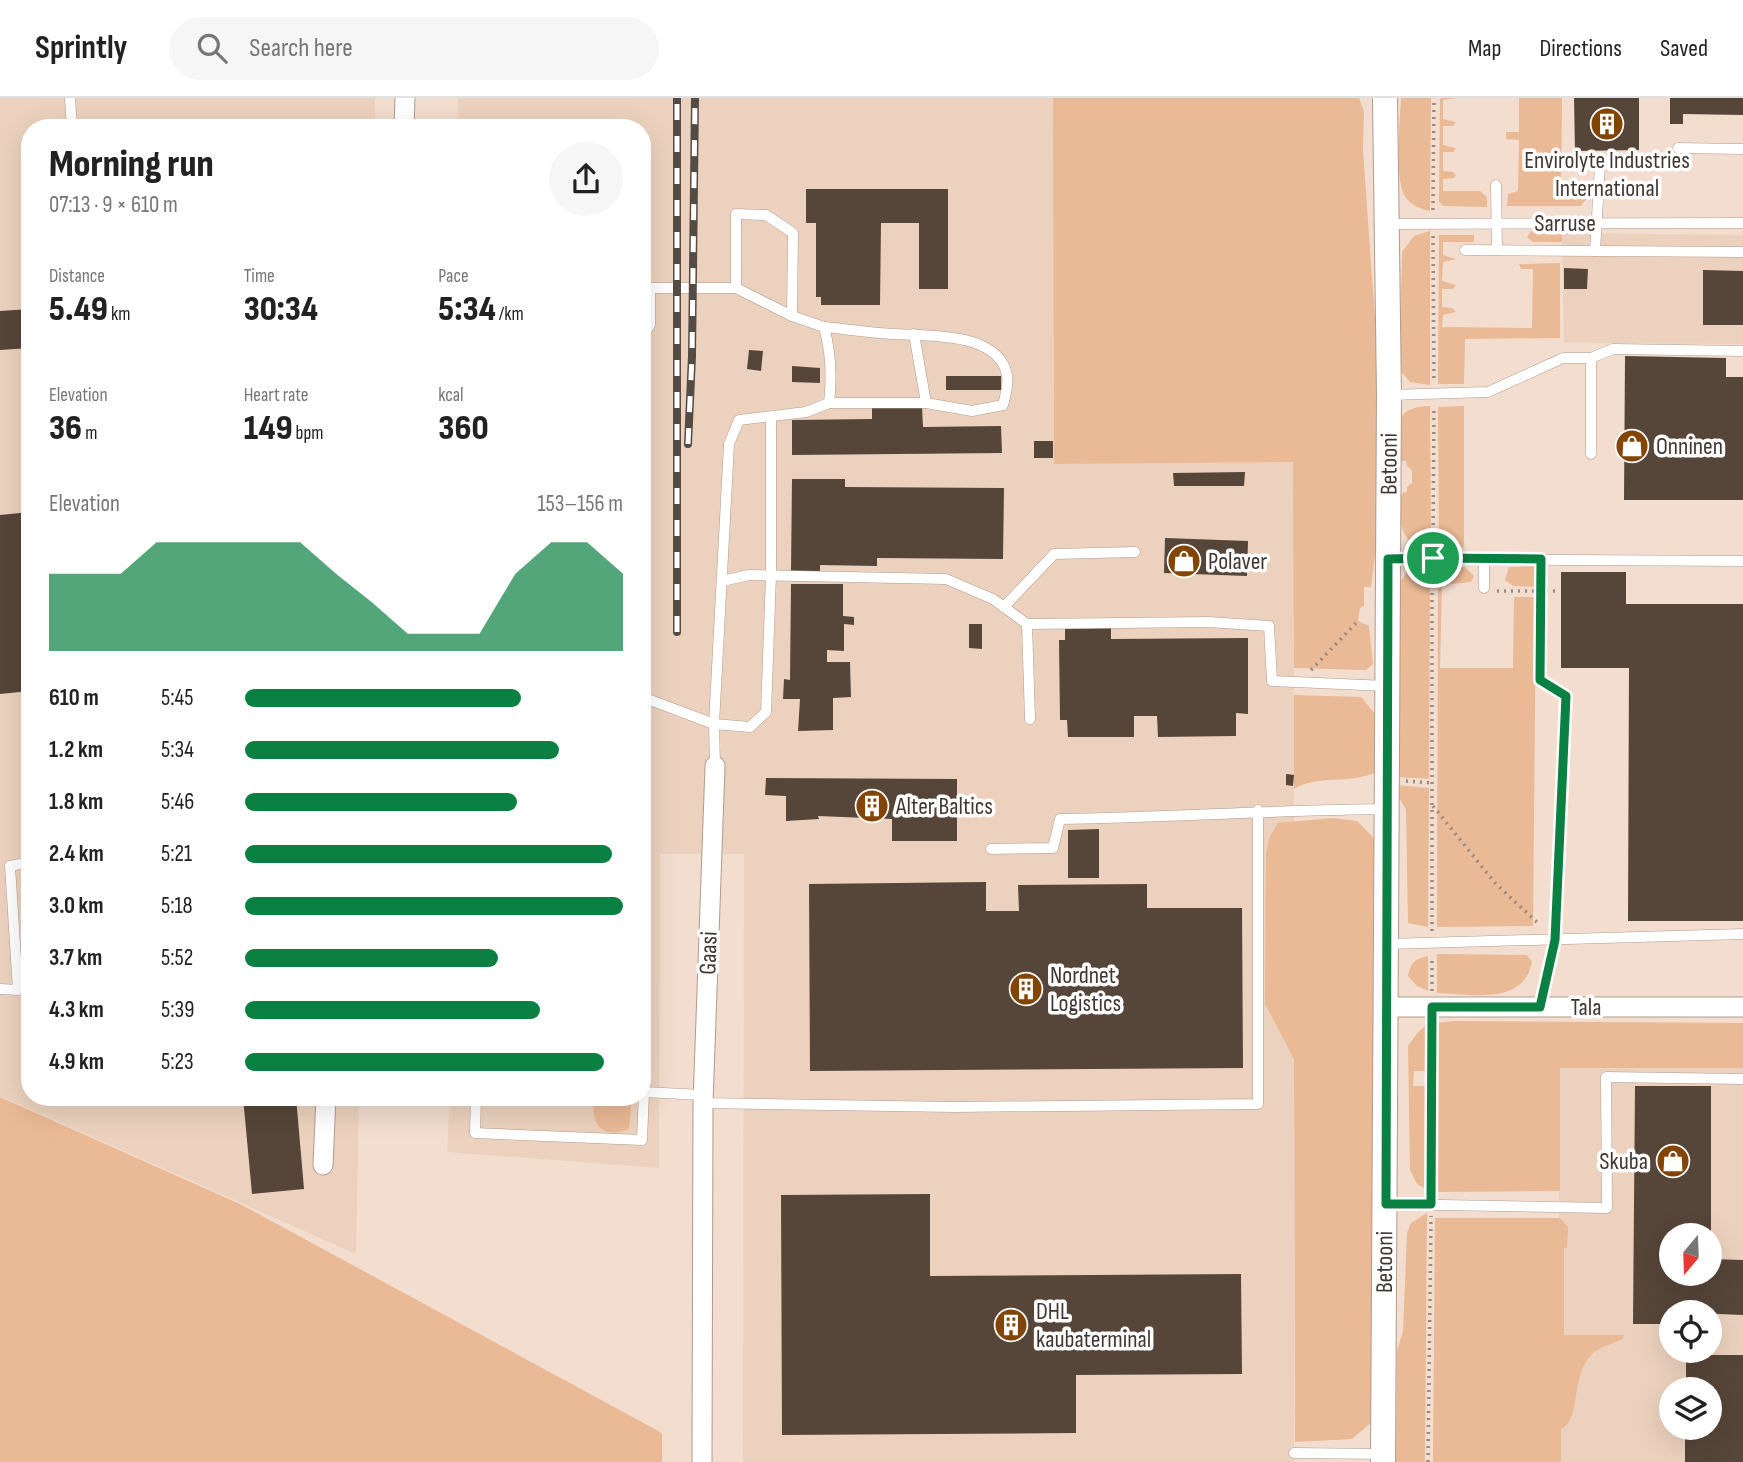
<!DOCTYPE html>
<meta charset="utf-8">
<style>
:root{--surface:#fff;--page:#f6f6f6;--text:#222;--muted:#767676;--line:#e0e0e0;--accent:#0b8043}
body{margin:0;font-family:"Sofia Sans Condensed",sans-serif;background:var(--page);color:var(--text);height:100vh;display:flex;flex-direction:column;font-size:26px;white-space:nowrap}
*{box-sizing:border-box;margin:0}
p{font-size:23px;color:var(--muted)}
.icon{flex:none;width:38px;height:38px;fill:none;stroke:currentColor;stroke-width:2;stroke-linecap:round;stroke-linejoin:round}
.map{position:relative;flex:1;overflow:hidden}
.drawer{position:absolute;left:21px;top:21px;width:630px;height:987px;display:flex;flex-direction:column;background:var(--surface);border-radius:28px;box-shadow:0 7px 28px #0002}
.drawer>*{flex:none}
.needle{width:46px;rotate:199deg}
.fabs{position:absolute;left:1659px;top:1125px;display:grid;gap:14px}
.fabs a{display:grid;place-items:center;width:63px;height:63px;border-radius:50%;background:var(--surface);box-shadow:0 7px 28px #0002;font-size:35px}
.pin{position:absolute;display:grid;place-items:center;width:60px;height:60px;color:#fff;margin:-30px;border:4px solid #fff;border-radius:50%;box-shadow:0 2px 7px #0007}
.round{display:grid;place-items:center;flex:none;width:74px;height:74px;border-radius:37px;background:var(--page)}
.summary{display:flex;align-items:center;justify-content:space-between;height:119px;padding:0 28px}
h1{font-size:38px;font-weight:800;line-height:52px}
.metrics{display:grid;grid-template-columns:repeat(3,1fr);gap:10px;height:119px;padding:7px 28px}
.metrics div{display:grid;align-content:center}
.metrics b{font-size:35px;font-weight:800}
.metrics small{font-size:19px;font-weight:400}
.metrics p{font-size:19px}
.chart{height:196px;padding:14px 28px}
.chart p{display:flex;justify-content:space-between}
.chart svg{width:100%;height:126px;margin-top:7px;fill:var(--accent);opacity:.7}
ul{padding:0 28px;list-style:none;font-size:23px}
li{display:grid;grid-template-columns:112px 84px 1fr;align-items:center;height:52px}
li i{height:18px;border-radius:9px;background:var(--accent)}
header{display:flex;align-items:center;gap:42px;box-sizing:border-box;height:98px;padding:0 35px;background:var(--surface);border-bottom:2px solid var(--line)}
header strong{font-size:33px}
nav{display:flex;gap:38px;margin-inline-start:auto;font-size:24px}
.search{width:490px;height:63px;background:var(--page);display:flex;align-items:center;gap:18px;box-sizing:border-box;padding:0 24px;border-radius:38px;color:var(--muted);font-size:26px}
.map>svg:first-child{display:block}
.built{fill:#ecd2be;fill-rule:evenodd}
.green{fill:#eab995}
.building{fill:#564539}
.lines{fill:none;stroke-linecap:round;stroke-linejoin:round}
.service-casing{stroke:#af9b8e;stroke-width:11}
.minor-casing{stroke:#af9b8e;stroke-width:21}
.tertiary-casing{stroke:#af9b8e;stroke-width:26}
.path{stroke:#998a81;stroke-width:3.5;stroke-dasharray:2 5;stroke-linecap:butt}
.service{stroke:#fff;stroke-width:10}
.minor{stroke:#fff;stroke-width:19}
.tertiary{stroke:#fff;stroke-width:24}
.rail-casing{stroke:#544b45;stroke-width:8}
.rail{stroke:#fff;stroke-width:5;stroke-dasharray:16;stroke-linecap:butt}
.route-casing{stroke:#fff;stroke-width:14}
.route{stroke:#0b8043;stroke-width:9}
.labels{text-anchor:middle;stroke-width:7;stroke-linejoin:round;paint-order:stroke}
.poi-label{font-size:24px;fill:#3f3732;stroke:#fff;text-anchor:start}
.street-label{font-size:24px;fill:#3f3732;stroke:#fff}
</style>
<header>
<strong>Sprintly</strong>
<div class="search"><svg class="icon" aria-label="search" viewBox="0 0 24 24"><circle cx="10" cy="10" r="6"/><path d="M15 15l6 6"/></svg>Search here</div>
<nav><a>Map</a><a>Directions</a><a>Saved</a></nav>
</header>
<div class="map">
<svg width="1743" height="1364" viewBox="0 0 1743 1364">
<rect width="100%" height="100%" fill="#f2ddcf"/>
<g class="built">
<polygon points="0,0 375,0 375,30 30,30 30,999 359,999 356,1156 0,998"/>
<polygon points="458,0 1053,0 1054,366 1294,364 1294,1364 743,1364 744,756 660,756 659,1070 447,1054 450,999 642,999 642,30 457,30"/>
<polygon points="1562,135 1743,137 1743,246 1564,245"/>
<path d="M1560,970H1743V1364H1557ZM1671,1138H1710V1176H1671ZM1671,1214H1710V1253H1671ZM1671,1292H1710V1330H1671Z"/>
</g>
<g class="green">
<polygon points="1053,0 1359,0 1364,14 1363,52 1378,263 1376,450 1371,489 1364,489 1364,508 1360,510 1358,523 1369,528 1373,566 1366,572 1294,570 1293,364 1054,366"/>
<path d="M1401,0H1431L1430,113C1421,111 1412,108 1406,100C1394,85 1400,21 1401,0Z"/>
<polygon points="1440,0 1456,0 1443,2 1443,21 1456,24 1453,28 1443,28 1443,47 1456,50 1453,54 1443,54 1443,73 1453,74 1456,77 1454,80 1443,81 1443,93 1480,93 1487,99 1487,109 1443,108 1439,104"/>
<polygon points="1519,0 1562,0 1561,100 1586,101 1581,108 1507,108 1508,96 1518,93 1519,42 1506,41 1506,34 1519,34"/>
<polygon points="1430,133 1430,287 1410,284 1399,271 1402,154 1414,138"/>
<polygon points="1531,133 1562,135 1562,144 1533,144 1527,139"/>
<polygon points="1439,137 1474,137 1474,144 1443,144 1443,157 1456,161 1443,164 1442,183 1456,187 1453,191 1442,191 1442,209 1452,210 1456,214 1443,217 1442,229 1532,230 1533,171 1521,171 1519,166 1560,165 1560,240 1465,241 1464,286 1438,286"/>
<path d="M1430,308L1431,449C1400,452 1396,417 1402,395L1407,394V389L1412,385V372L1407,368L1406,363H1401C1398,332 1390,309 1430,308Z"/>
<polygon points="1464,308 1464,449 1439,449 1438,309"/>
<polygon points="1537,468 1537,489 1513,488 1505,482 1509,469"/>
<polygon points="1465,469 1474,478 1471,484 1442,487 1440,570 1513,570 1514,499 1536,499 1533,828 1437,829 1438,470"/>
<polygon points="1430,470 1429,681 1398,679 1398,487 1409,471"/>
<path d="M1294,597L1361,599L1376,617V674C1349,687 1318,676 1294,691Z"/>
<polygon points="1397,687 1429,690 1428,829 1408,825 1406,711 1397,697"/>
<polygon points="1332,720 1357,723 1375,741 1372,1324 1352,1341 1295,1344 1294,961 1265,906 1266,756 1269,740 1278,725"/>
<path d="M1437,856L1527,857L1532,864C1524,908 1470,896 1437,895Z"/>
<path d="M1428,858V893L1417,888L1408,878C1411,864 1415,861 1428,858Z"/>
<polygon points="1453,923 1743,925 1743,970 1560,970 1560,1093 1437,1094 1438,925"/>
<polygon points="1428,926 1429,973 1414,973 1413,988 1429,988 1427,1092 1417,1086 1410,1072 1408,948 1418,934"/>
<polygon points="0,999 240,1106 662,1335 662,1364 0,1364"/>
<path d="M593,999H632L629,1031C599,1042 592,1025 593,999Z"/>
<polygon points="1427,1115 1425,1364 1396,1364 1397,1253 1403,1233 1407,1135 1411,1125"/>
<path d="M1435,1120H1560L1568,1129L1567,1150H1564V1237H1624L1623,1241C1614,1245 1599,1249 1592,1256C1570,1278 1581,1323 1561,1331V1364H1433Z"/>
</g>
<g class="building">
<polygon points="1574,0 1639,0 1639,52 1575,53"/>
<polygon points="1670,0 1743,0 1743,17 1683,16 1683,26 1670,26"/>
<polygon points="806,91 948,91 948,191 919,191 919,125 881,125 880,207 821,207 821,199 816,199 816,125 806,125"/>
<polygon points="1564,170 1588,171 1587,191 1564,191"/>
<polygon points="1703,172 1743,173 1743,227 1703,227"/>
<polygon points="30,211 30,250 0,252 0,213"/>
<polygon points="749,252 763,253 761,273 747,271"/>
<polygon points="1625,258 1726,260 1726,279 1743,279 1743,402 1624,402"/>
<polygon points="792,268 820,270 820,285 792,284"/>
<rect x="946" y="278" width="55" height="14"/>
<polygon points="872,308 922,308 923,329 1001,328 1002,355 792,357 792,322 872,321"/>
<rect x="1034" y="343" width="19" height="17"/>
<polygon points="1245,374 1244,388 1174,388 1173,375"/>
<polygon points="792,381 845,381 845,389 1004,390 1003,461 877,460 877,468 820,467 820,474 791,474"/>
<polygon points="30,414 30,593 0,596 0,417"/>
<polygon points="1165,440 1248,443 1247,478 1164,475"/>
<polygon points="1561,474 1626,474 1626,506 1743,506 1743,823 1628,823 1629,570 1561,570"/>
<polygon points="791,486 843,486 843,518 854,519 854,527 844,526 844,553 827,552 827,564 850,564 851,599 833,600 833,632 798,633 800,601 783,601 784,581 790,582"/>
<polygon points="969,526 982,526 982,551 969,550"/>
<polygon points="1065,529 1111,529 1111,541 1248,540 1248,616 1236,615 1236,638 1158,639 1157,618 1134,618 1134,639 1068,639 1067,622 1060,622 1059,542 1065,542"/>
<polygon points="1286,676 1294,677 1293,688 1286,687"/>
<polygon points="766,680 957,681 957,743 892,743 892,721 818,718 819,721 786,723 786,698 765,697"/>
<polygon points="1099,731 1099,780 1068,780 1068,732"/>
<polygon points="986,784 986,813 1019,813 1018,787 1147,786 1147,810 1242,810 1243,970 810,973 809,786"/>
<polygon points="1635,988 1711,988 1711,1138 1671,1138 1671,1176 1710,1176 1710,1161 1743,1162 1743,1217 1671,1214 1670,1226 1633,1226"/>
<polygon points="243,999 296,999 304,1091 252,1096"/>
<polygon points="930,1096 930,1178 1241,1176 1242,1276 1076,1277 1076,1335 782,1337 781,1097"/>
<polygon points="1686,1257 1743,1257 1743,1364 1685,1364 1685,1330 1710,1330 1710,1292 1686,1292"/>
</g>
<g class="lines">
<defs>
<g id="service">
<polyline points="70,0 72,30"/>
<polyline points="1678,50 1743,51"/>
<polyline points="1496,87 1497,152"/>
<polyline points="1388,126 1743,125"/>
<polyline points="1465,152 1743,154"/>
<polyline points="1595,153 1600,67"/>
<path d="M824,229C847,231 871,235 895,236C926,238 990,234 1005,270C1010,282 1006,295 1003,307L972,313L926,305H829"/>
<polyline points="914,236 926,305"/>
<polyline points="642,239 650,227 650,190 736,190 792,218"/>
<polyline points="1591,260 1613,251 1743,253"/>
<polyline points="1389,297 1488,294 1563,260 1591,260 1591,356"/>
<polyline points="1389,461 1743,463"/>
<polyline points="1484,461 1484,490"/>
<polyline points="722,483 749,477 946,481 993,501 1027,526"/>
<polyline points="1004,509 1054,456 1135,454"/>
<polyline points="1540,582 1566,598 1555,842 1540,909"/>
<polyline points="642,599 714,626 750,629 766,614 771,477 771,319"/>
<polyline points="1030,621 1027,526 1208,524 1269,528 1272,583 1387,588"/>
<path d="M715,668L714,626L729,346L739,322L806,314L829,305C832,279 831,254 824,229L792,218L793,135L766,117L736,116V190"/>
<path d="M991,751L1053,750L1060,721C1170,719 1278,712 1388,711"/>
<polyline points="1387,846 1743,836"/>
<polyline points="0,891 18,892 10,768 30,764"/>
<polyline points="642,980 644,994 703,997"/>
<polyline points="476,999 475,1035 642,1042 644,994"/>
<polyline points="703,1005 954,1009 1258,1006 1258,712"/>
<polyline points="1386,1106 1607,1110 1606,979 1743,981"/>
<polyline points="1294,1355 1382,1356"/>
</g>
<g id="minor">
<polyline points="404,30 405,0"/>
<polyline points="1388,909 1743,909"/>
<polyline points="323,1067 326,999"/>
<polyline points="702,1364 703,1005 715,668"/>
</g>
<g id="tertiary">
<path id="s1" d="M1383,1364L1389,297L1385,0"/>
</g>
</defs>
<use href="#service" class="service-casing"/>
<use href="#minor" class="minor-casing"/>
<use href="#tertiary" class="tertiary-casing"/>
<g class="path">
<polyline points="1433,112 1434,0"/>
<polyline points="1433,138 1434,284"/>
<polyline points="1433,448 1434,309"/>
<polyline points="1497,493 1557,493"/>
<polyline points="1540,569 1541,475"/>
<polyline points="1311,572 1358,523"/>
<polyline points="1406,683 1432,685"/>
<polyline points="1433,708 1495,785 1540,827"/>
<polyline points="1432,833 1432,474"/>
<polyline points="1432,893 1432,859"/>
<polyline points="1431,1096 1432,925"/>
<polyline points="1428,1364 1431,1118"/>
</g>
<use href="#service" class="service"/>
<use href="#minor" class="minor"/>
<use href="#tertiary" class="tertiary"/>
<defs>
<g id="rail">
<polyline points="688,346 692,258 695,0"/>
<polyline points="677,534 677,0"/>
</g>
</defs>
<use href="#rail" class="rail-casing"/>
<use href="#rail" class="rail"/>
</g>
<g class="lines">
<defs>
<polygon id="route" points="1433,460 1541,461 1540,582 1566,598 1555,842 1540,909 1432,909 1431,1106 1386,1106 1388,461"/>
</defs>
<use href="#route" class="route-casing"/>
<use href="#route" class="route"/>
</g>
<defs>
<symbol id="building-disc" viewBox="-11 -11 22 22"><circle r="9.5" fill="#824504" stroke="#fff"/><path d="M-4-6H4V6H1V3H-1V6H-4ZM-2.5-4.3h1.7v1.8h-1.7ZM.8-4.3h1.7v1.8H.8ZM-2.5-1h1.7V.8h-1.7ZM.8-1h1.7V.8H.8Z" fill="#fff"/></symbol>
<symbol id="shop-disc" viewBox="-11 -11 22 22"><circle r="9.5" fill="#824504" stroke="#fff"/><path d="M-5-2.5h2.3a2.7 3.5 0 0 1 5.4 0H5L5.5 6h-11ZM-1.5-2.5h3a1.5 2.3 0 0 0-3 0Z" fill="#fff"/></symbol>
</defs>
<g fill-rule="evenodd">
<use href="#building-disc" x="1588" y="7" width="38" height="38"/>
<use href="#shop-disc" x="1613" y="329" width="38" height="38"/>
<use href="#shop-disc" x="1165" y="444" width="38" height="38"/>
<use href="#building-disc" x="853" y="689" width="38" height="38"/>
<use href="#building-disc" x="1007" y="872" width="38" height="38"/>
<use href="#shop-disc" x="1654" y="1044" width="38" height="38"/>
<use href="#building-disc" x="992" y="1208" width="38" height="38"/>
</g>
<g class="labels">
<g class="poi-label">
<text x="1607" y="70" text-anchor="middle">Envirolyte Industries<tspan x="1607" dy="28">International</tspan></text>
<text x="1656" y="356">Onninen</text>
<text x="1208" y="471">Polaver</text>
<text x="896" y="716">Alter Baltics</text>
<text x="1050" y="885">Nordnet<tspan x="1050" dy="28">Logistics</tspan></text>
<text x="1648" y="1071" text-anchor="end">Skuba</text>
<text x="1036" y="1221">DHL<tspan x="1036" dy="28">kaubaterminal</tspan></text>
</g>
<g class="street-label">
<text x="1565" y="133">Sarruse</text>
<text dy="8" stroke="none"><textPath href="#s1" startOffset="998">Betooni</textPath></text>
<text transform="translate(708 855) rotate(-88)" y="8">Gaasi</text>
<text x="1586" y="917">Tala</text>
<text dy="8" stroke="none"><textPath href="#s1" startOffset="200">Betooni</textPath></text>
</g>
</g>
</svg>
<div class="fabs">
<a><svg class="needle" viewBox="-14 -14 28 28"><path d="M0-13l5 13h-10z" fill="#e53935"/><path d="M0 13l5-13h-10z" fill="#767676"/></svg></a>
<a><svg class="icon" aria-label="locate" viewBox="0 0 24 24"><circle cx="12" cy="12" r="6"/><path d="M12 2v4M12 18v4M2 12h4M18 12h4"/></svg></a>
<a><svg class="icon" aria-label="layers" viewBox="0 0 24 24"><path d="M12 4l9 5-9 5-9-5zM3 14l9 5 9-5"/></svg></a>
</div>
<div class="pin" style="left:1433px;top:460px;background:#1e9e55"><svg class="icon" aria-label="arrive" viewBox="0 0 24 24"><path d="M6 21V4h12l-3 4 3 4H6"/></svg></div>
<section class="drawer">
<div class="summary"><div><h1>Morning run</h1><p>07:13 · 9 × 610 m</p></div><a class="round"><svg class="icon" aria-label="share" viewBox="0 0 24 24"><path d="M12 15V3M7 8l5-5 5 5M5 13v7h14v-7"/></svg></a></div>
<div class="metrics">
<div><p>Distance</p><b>5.49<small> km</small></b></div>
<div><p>Time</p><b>30:34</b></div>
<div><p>Pace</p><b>5:34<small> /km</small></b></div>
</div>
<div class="metrics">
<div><p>Elevation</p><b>36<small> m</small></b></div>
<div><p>Heart rate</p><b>149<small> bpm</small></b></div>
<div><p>kcal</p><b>360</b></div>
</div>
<div class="chart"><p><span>Elevation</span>153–156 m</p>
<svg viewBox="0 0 160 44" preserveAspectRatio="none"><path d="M0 44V17L10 17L20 17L30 6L40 6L50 6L60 6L70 6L80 17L90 27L100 38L110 38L120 38L130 17L140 6L150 6L160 17V44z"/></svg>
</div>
<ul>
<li><b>610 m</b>5:45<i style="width:73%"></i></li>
<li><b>1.2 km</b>5:34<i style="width:83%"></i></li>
<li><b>1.8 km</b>5:46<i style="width:72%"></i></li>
<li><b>2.4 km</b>5:21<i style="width:97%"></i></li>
<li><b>3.0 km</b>5:18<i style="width:100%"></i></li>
<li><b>3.7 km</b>5:52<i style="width:67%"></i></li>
<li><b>4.3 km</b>5:39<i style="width:78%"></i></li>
<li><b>4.9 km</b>5:23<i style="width:95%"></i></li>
</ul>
</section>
</div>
